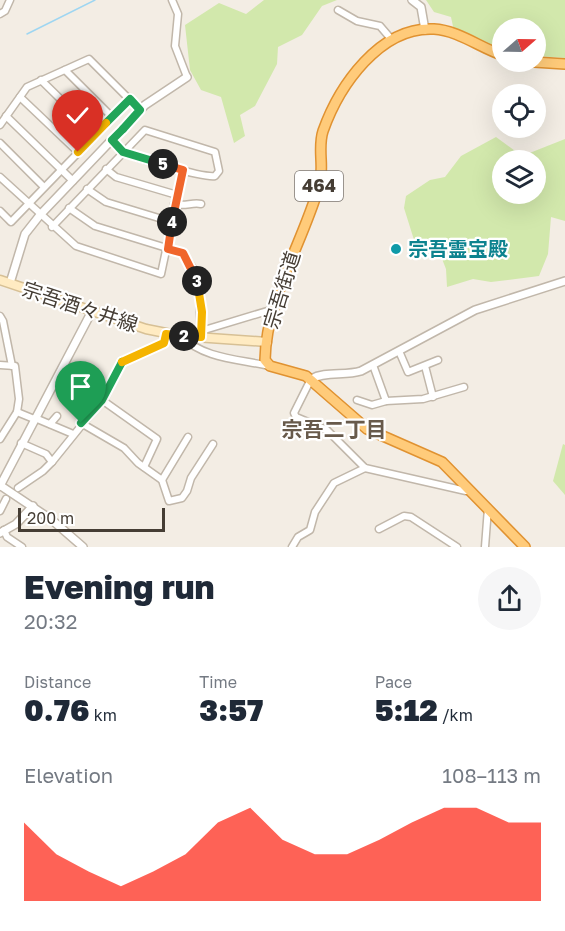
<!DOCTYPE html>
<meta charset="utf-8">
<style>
:root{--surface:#fff;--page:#f6f6f7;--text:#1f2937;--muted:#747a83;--accent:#fe2110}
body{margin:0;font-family:"Golos Text","Noto Sans JP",sans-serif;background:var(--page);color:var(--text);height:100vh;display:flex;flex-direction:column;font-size:22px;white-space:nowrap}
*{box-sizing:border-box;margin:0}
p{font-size:20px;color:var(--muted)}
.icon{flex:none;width:33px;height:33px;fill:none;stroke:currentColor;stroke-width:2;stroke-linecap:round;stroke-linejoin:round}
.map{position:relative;height:547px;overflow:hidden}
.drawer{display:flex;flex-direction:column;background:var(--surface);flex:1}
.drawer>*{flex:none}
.needle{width:39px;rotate:70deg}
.tools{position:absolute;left:492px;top:18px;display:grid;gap:12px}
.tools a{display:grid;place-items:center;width:54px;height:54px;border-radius:50%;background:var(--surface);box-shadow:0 6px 24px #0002;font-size:30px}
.scale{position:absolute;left:18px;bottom:15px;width:147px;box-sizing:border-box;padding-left:6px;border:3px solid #453d34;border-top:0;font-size:16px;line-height:21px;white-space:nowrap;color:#453d34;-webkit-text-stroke:4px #fff;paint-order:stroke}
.pin{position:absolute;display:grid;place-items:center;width:51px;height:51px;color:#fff;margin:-62px -26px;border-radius:50% 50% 50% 0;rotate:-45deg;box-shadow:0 0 6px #0007}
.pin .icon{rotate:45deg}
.km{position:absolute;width:30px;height:30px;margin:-15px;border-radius:50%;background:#222;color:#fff;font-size:16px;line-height:30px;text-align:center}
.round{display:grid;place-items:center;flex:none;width:63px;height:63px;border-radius:32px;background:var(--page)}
.headline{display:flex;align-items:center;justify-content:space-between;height:102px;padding:0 24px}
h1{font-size:33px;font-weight:800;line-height:45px}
.metrics{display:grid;grid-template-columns:repeat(3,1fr);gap:9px;height:102px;padding:6px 24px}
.metrics div{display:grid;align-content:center}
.metrics b{font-size:30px;font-weight:800}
.metrics small{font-size:16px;font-weight:400}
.metrics p{font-size:16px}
.chart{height:168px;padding:12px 24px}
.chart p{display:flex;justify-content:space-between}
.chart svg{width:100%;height:108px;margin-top:6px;fill:var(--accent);opacity:.7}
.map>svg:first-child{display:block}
.green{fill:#d2e8ac;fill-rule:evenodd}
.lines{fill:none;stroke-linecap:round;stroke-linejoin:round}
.stream{stroke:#9fd6f1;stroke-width:1.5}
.minor-casing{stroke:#c1b7aa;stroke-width:9}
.tertiary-casing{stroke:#c1b7aa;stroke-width:10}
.secondary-casing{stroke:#d7c095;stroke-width:11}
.trunk-casing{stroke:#e09231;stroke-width:12}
.minor{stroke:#fff;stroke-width:6}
.tertiary{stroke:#fff;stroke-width:7}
.secondary{stroke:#ffebc2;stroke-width:8}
.trunk{stroke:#ffcb7a;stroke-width:9}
.split-1-casing{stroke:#fff;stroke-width:12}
.split-2-casing{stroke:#fff;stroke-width:12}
.split-3-casing{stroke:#fff;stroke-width:12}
.split-4-casing{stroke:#fff;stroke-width:12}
.split-5-casing{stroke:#fff;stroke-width:12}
.split-6-casing{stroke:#fff;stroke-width:12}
.split-7-casing{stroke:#fff;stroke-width:12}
.split-8-casing{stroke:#fff;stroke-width:12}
.split-1{stroke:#22a559;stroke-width:8}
.split-2{stroke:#f5b400;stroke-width:8}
.split-3{stroke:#f5b400;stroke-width:8}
.split-4{stroke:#f0652b;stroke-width:8}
.split-5{stroke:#f0652b;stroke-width:8}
.split-6{stroke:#22a559;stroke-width:8}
.split-7{stroke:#22a559;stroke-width:8}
.split-8{stroke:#f5b400;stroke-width:8}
.culture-dot{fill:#0f9aa8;stroke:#fff;stroke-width:2}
.labels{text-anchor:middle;stroke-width:4.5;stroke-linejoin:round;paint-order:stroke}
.shield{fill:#fff;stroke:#7d7771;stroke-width:1.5}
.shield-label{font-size:18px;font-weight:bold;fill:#453d34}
.culture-label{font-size:20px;font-weight:bold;fill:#0d838f;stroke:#fff;text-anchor:start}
.street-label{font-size:20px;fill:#453d34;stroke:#fff}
.neighbourhood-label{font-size:21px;font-weight:bold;fill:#685a4b;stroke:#fff}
</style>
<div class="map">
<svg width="565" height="547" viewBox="0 0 565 547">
<rect width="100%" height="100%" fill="#f3ede4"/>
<g class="green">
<polygon points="264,0 337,0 322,6 302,35 278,47 277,64 255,106 240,115 245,136 234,143 221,97 201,90 190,70 185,25 219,3 246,14"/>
<polygon points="426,0 565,0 565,58 536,56 536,28 502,28 502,52 454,31 451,17 434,12"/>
<path d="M496,137L522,156L565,139V221L551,217L548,254L539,276L491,282L473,279L447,287L446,269L437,246L415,243L404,208L406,196L430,180L445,177L461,156ZM502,160H536V194H502Z"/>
<polygon points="563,444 565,445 565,495 553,481"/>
</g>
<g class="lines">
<polyline class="stream" points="27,34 95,0"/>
<defs>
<g id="minor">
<polyline points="172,0 178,14 175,46 187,77"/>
<polyline points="338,10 357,21 380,26 392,40"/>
<polyline points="0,14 5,11 10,0"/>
<polyline points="65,70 112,117"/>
<polyline points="41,80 95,133"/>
<polyline points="20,97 78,152"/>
<polyline points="6,116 73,181"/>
<polyline points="0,125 27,87 89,59 140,110"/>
<polyline points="0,143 44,187"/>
<polyline points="106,169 116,177 177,195"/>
<polyline points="0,177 76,246 161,274 183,170"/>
<polyline points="87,189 106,202 172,222"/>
<path d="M174,204C185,207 192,202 201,204"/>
<polyline points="69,208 95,226 183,253 194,270 199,289 201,337"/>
<polyline points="0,211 11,222 130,99"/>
<path d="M52,227L145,130L215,152L219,171L215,176C204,178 133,158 122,151C119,148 115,143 112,140"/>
<polyline points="0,316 3,321 12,366"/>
<polyline points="201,331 274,309"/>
<path d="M181,336C204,359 239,359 269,366"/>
<polyline points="399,351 408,372 438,360"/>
<polyline points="0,365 15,366 19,399 17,412"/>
<polyline points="373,365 386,401 423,399 464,387"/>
<polyline points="425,366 433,397"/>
<polyline points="311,379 294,413 296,417 327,430 365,468 466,491 470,490"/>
<polyline points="102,400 157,439 144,467"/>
<polyline points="357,400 372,405 386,401"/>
<polyline points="35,418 73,434"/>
<polyline points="81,423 124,448 138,463 162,480 169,501 182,498 187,491 191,478 213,444"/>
<polyline points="50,424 57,416"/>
<polyline points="0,439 17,412 34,419"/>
<polyline points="21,443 46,454 52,462"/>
<polyline points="162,480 188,437"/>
<polyline points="18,488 43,471 52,462 102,400 124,360 164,343 167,334"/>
<polyline points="0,511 6,499"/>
<polyline points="379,529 404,516 411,517 457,547"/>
<polyline points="4,530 7,537 22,547"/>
<polyline points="292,547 298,537 310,530 315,512 334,483 365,468"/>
<polyline points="485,547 488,508"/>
</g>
<g id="tertiary">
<polyline points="412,0 421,7 425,30"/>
<polyline points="10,283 25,234 40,215 145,105 187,77"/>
<path d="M311,379C325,371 345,376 361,371L475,310L565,281"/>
<polyline points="0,486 92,311"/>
<polyline points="1,486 52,520 83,547"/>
<polyline points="0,533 16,524 33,506"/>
</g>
<polyline id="secondary" points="0,280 146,329 181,336 267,342"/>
<g id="trunk">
<path d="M502,55C481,48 457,30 434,29C380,26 339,86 323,131C317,149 325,168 319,186C303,242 266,299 265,360L270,366L306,376L367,429L442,462L525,547"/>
<polyline points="534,62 565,64"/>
</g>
</defs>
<use href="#minor" class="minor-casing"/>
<use href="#tertiary" class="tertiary-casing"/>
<use href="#secondary" class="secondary-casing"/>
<use href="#trunk" class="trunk-casing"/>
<use href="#minor" class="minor"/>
<use href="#tertiary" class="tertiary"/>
<use href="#secondary" class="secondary"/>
<use href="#trunk" class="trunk"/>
</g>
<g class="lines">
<defs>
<polyline id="split-1" points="81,423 102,400 122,362"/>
<polyline id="split-2" points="122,362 164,343 166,334 184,336"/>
<polyline id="split-3" points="184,336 201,337 202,312 197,281"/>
<polyline id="split-4" points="172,222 168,249 183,253 197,281"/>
<polyline id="split-5" points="163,164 183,170 172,222"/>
<polyline id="split-6" points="123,129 112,140 123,152 163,164"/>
<polyline id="split-7" points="106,123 130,99 140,110 123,129"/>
<polyline id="split-8" points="78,152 106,123"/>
</defs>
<use href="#split-1" class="split-1-casing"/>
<use href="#split-2" class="split-2-casing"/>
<use href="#split-3" class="split-3-casing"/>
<use href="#split-4" class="split-4-casing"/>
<use href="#split-5" class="split-5-casing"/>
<use href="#split-6" class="split-6-casing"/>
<use href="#split-7" class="split-7-casing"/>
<use href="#split-8" class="split-8-casing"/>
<use href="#split-1" class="split-1"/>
<use href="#split-2" class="split-2"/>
<use href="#split-3" class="split-3"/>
<use href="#split-4" class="split-4"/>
<use href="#split-5" class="split-5"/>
<use href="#split-6" class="split-6"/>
<use href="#split-7" class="split-7"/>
<use href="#split-8" class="split-8"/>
</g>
<circle class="culture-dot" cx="396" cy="249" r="6"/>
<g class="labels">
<rect class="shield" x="295" y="171" width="48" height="30" rx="4.5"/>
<g class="shield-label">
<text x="319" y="192">464</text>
</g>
<g class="culture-label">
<text x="408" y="256">宗吾霊宝殿</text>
</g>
<g class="street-label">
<text transform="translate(282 290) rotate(-73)" y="7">宗吾街道</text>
<text transform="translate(80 307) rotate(18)" y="7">宗吾酒々井線</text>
</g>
<g class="neighbourhood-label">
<text x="334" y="437">宗吾二丁目</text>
</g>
</g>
</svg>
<div class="tools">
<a><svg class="needle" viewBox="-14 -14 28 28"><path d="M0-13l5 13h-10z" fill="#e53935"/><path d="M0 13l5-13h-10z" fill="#747a83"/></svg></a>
<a><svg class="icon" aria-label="locate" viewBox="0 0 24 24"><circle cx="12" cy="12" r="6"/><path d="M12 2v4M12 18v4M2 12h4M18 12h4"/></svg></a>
<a><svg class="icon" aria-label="layers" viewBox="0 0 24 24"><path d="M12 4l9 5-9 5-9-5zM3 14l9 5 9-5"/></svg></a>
</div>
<div class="scale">200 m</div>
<div class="pin" style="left:81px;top:423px;background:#1e9e55"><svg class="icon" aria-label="arrive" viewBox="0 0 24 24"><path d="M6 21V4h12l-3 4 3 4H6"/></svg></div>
<div class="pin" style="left:78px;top:152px;background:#d93025"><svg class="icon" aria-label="check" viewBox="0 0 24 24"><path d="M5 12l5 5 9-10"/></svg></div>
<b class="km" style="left:184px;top:336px">2</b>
<b class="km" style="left:197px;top:281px">3</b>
<b class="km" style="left:172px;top:222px">4</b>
<b class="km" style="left:163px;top:164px">5</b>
</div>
<section class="drawer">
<div class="headline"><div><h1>Evening run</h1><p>20:32</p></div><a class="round"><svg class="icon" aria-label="share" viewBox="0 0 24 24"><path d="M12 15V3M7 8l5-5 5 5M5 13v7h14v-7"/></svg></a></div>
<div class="metrics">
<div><p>Distance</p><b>0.76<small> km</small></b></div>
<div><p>Time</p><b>3:57</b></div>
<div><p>Pace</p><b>5:12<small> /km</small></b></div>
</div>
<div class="chart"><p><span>Elevation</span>108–113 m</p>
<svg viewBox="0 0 160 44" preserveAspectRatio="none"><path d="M0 44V12L10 25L20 32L30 38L40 32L50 25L60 12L70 6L80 19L90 25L100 25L110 19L120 12L130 6L140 6L150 12L160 12V44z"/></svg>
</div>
</section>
